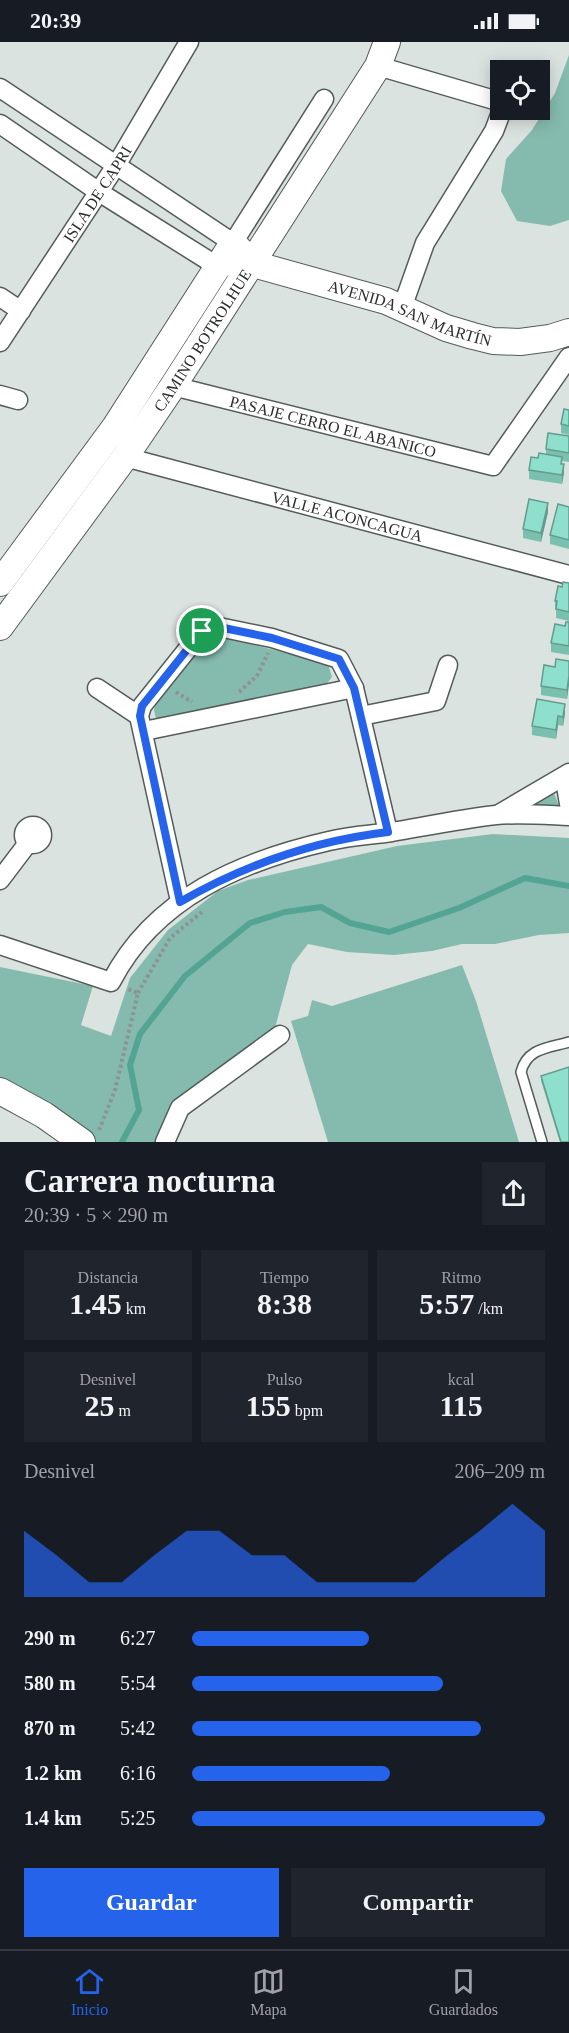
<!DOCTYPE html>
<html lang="es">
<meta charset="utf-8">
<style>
:root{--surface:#171b24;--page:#20242c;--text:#f1f3f6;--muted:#9ea1a6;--line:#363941;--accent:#2563eb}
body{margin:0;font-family:Georgia,serif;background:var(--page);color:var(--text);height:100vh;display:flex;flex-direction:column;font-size:22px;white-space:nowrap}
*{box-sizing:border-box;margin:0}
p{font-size:20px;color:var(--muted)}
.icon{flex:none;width:33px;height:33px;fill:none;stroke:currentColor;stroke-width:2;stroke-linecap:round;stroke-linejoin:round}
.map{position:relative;height:1100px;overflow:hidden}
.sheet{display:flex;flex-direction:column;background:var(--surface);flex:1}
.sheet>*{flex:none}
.buttons{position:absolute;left:490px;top:18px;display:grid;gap:12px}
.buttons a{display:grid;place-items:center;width:60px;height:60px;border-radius:0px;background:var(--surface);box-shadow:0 3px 15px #0003;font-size:30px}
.pin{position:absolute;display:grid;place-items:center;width:51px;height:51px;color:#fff;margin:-26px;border:3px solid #fff;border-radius:50%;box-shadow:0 2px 6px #0007}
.round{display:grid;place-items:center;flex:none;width:63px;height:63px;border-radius:0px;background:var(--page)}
.head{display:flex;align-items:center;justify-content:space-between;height:102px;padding:0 24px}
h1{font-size:33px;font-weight:600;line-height:45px}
.stats{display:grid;grid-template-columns:repeat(3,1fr);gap:9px;height:102px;padding:6px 24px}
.stats div{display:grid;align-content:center;border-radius:0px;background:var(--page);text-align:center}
.stats b{font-size:30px;font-weight:600}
.stats small{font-size:16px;font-weight:400}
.stats p{font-size:16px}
.chart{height:168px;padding:12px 24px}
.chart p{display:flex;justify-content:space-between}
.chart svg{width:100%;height:108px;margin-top:6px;fill:var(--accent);opacity:.7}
.primary-button{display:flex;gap:12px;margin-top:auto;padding:12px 24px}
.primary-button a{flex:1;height:69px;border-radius:0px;background:var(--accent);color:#fff;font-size:24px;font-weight:600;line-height:69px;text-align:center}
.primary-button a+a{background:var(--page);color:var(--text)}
ul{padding:0 24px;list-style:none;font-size:20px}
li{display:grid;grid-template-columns:96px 72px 1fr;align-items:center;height:45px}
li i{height:15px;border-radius:8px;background:var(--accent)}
.status{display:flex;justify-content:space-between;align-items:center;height:42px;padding:0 30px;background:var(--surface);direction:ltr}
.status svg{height:16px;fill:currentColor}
.tabs{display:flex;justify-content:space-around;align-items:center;height:84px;border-top:2px solid var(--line);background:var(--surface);font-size:16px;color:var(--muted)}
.tabs a{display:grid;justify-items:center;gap:3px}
.tabs .selected{color:var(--accent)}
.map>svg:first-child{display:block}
.green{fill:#85bbae}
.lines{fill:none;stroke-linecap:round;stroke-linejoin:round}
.stream{stroke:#53a492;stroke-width:6}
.lane-casing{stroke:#545c5a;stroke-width:12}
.street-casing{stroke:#545c5a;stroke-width:21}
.secondary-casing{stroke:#545c5a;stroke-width:28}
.path{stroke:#8d9392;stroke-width:4;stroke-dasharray:3 3;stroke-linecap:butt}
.lane{stroke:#fff;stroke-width:9}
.street{stroke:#fff;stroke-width:18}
.secondary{stroke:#fff;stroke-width:26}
.wall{fill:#7ac0af}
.shaded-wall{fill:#639c8f}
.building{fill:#8edfcc;stroke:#639c8f;stroke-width:1.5}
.route-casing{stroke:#fff;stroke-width:12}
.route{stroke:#2563eb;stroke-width:8}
.labels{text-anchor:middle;stroke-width:4.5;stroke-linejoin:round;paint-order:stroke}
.street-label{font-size:16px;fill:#2b2e2d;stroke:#e8f1ee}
</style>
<div class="status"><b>20:39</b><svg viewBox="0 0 49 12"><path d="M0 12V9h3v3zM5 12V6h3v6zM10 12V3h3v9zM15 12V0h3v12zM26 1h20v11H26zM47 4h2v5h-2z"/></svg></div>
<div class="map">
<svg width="569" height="1100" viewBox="0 0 569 1100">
<rect width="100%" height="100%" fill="#dbe3e1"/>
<g class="green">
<polygon points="569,13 569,178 550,184 517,179 501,149 506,117 532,88 555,51"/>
<path d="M221,594L328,622L332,635L326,643L168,680L156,677L154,668L156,660C172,638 193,597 221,594Z"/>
<polygon points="553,748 560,767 524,767"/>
<polygon points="493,792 569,796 569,891 539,893 495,902 462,902 432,909 394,913 347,910 308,902 292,923 275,986 157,1100 92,1100 0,1044 0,925 93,944 81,983 111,994 130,936 168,888 218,849 248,838 397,804"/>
<polygon points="462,923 476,959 519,1100 328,1100 291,979 308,974 312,958 332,964"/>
</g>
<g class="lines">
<polyline class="stream" points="122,1100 139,1068 130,1023 140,992 185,934 250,881 285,870 321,865 350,881 389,890 459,866 525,836 569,844"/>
<defs>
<path id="lane" d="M542,1100L521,1030C527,1006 548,1006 569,1000"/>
<g id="street">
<polyline points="378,24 501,60"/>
<polyline points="0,46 233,201 324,57"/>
<polyline points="0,82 99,150 217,224 237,225 253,222"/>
<polyline points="0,255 21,269"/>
<polyline points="402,266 425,201 494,89 502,68"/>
<path id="s1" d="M0,300L117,122L189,0"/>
<path id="s2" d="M173,344L493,424L569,315"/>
<polyline points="0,353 18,358"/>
<path id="s3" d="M125,415L569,533"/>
<polyline points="97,646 139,674"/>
<polyline points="361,674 436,659 448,623"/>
<polyline points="144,689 354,646"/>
<polyline points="569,734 566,744 569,762"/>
<polyline points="499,772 569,731"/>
<circle cx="33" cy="793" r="9"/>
<polyline points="0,838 28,801"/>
<polyline points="180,859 139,674 142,664 202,589 214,584 272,596 339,617 354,646 388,790"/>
<path d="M0,903L111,940C154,856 241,819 329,799C350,794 371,793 392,790C427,784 461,777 496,773C520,771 545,773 569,774"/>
<polyline points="165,1100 180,1066 280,993"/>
</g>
<g id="secondary">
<path id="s4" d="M0,541L115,385L233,201L253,222L386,259L446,286L473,294L493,299L520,300L550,296L569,290"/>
<path id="s5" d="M0,585L125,415L173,344L378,24L387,0"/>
<polyline points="0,1049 44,1073 82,1100"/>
</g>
</defs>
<use href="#lane" class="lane-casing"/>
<use href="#street" class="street-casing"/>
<use href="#secondary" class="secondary-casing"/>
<g class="path">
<polyline points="176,650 192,660"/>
<polyline points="239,650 257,634 268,611"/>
<polyline points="138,951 170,896 202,870"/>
<polyline points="99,1088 115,1048 138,951 128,947"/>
</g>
<use href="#lane" class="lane"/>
<use href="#street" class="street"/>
<use href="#secondary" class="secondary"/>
</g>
<g class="wall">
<polygon points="569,368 569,393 561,391 561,382"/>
<polygon points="569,394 569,420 562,419 564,431 562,442 529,437 529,428 538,416 546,413 546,407"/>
<polygon points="569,465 569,507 550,502 550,493"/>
<polygon points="548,470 541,500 523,496 523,487"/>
<polygon points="569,541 569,579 556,576 556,568 555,568 555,559 562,545"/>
<polygon points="569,580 569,613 551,610 551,601 565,584"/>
<polygon points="569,619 567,657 541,653 541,644 555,625"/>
<polygon points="565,671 563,684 558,683 556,697 532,693 532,684"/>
<polygon points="541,1034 569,1100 560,1100 541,1039"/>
</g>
<g class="shaded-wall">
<polygon points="564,422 564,431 562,442 562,433"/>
<polygon points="548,461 548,470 541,500 541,491"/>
<polygon points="569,634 569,643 567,657 567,648"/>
<polygon points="565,662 565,671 563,684 563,675"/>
<polygon points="558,674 558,683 556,697 556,688"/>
</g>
<g class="building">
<polygon points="564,367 569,368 569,384 561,382"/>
<polygon points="548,391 569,394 569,411 546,407"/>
<polygon points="539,411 562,415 561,422 564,422 562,433 529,428 531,415 538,416"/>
<polygon points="529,457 548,461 541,491 523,487"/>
<polygon points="558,462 569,465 569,498 550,493"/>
<polygon points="563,540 569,541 569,570 556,567 557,559 555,559 558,544 562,545"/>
<polygon points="566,580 569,580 569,604 551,601 555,582 565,584"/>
<polygon points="556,617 569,619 569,634 567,648 541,644 544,623 555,625"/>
<polygon points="537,657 565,662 563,675 558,674 556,688 532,684"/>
<polygon points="569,1025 569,1100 561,1100 541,1034"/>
</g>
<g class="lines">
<defs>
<path id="route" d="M214,584L272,596L339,617L354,646L388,790C313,799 246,822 180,860L140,674L142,664L202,589Z"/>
</defs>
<use href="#route" class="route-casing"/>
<use href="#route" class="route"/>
</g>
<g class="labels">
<g class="street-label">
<text dy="6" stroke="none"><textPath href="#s1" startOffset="177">ISLA DE CAPRI</textPath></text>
<text dy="6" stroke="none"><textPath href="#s4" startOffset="606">AVENIDA SAN MARTÍN</textPath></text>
<text dy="6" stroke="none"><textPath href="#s5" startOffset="351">CAMINO BOTROLHUE</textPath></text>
<text dy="6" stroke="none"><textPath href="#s2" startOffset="165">PASAJE CERRO EL ABANICO</textPath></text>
<text dy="6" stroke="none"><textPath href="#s3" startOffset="230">VALLE ACONCAGUA</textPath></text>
</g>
</g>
</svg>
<div class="buttons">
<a><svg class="icon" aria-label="locate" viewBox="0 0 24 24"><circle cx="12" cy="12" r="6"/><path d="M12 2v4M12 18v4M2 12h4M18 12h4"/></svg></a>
</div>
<div class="pin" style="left:202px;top:589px;background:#1e9e55"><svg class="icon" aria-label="arrive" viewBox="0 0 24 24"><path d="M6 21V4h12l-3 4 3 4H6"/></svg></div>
</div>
<section class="sheet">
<div class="head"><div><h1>Carrera nocturna</h1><p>20:39 · 5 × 290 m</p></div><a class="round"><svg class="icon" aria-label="share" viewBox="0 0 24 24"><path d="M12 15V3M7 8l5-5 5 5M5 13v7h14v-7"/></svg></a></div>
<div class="stats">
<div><p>Distancia</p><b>1.45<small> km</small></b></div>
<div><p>Tiempo</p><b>8:38</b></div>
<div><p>Ritmo</p><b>5:57<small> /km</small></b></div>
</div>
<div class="stats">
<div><p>Desnivel</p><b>25<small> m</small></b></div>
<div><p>Pulso</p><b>155<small> bpm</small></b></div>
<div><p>kcal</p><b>115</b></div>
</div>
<div class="chart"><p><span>Desnivel</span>206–209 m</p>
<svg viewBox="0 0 160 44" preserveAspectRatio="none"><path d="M0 44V17L10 27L20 38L30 38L40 27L50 17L60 17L70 27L80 27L90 38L100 38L110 38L120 38L130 27L140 17L150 6L160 17V44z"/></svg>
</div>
<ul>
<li><b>290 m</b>6:27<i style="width:50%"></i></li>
<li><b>580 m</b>5:54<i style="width:71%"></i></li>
<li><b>870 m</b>5:42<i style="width:82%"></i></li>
<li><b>1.2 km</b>6:16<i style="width:56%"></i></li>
<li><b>1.4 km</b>5:25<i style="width:100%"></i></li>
</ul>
<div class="primary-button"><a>Guardar</a><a>Compartir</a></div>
</section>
<nav class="tabs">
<a class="selected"><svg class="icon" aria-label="home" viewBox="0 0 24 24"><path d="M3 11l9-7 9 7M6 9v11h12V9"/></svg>Inicio</a>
<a><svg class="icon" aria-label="map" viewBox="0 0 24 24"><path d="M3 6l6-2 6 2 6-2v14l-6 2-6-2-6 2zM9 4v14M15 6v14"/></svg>Mapa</a>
<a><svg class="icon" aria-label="saved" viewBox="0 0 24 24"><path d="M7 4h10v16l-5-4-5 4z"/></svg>Guardados</a>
</nav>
